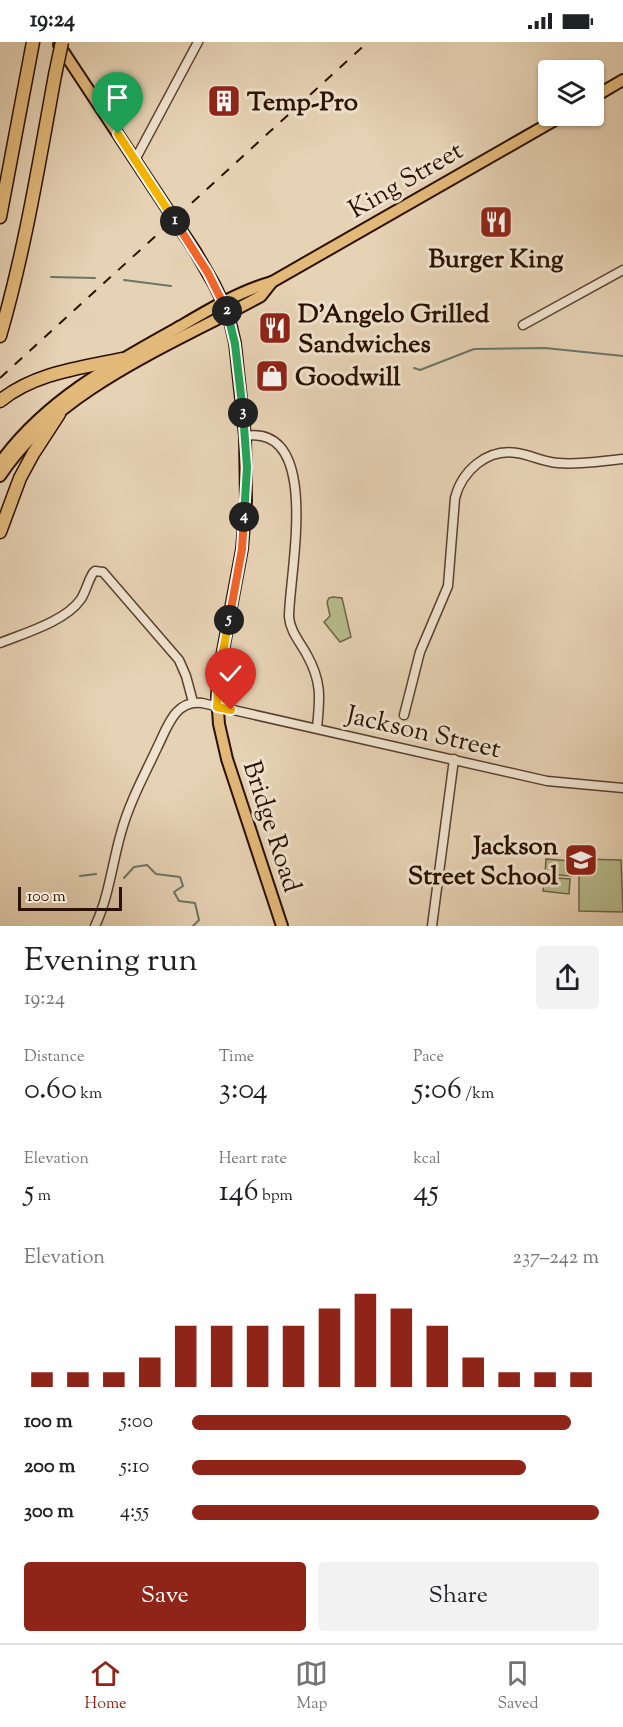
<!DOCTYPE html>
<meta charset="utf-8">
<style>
:root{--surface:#fff;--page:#f2f2f2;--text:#202124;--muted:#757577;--line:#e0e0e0;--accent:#8f2418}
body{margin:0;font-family:"Sorts Mill Goudy",serif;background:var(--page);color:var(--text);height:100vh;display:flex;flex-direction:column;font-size:22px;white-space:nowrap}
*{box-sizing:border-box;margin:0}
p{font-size:20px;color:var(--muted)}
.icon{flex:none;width:33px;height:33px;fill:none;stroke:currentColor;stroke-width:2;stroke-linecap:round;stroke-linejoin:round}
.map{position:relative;height:884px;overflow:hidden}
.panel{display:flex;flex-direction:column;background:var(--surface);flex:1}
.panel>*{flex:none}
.tools{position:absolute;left:538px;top:18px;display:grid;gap:12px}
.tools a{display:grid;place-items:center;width:66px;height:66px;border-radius:6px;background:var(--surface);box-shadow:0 2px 4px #0004;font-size:30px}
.scale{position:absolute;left:18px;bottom:15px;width:104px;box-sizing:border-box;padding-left:6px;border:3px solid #2b1101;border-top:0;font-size:16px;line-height:21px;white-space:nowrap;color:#2b1101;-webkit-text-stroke:4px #efe2ce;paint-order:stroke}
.pin{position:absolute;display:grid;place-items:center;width:51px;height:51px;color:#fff;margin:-62px -26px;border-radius:50% 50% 50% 0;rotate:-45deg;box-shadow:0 0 6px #0007}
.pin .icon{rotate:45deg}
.km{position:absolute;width:30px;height:30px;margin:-15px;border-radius:50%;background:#222;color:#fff;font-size:16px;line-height:30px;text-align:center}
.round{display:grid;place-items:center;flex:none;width:63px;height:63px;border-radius:6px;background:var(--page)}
.head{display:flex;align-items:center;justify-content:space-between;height:102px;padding:0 24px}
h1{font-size:33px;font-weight:600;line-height:45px}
.metrics{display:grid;grid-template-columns:repeat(3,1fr);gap:9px;height:102px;padding:6px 24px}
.metrics div{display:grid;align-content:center}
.metrics b{font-size:30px;font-weight:600}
.metrics small{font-size:16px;font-weight:400}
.metrics p{font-size:16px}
.chart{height:168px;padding:12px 24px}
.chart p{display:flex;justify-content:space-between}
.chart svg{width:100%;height:108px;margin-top:6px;stroke:var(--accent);stroke-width:6}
.primary-button{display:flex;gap:12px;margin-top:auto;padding:12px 24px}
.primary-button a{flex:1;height:69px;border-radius:6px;background:var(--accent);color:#fff;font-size:24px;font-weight:600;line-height:69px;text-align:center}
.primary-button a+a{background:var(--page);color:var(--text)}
ul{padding:0 24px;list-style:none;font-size:20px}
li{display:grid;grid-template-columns:96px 72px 1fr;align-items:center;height:45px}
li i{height:15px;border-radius:8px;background:var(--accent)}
.status{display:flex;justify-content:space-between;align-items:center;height:42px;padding:0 30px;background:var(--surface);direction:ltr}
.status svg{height:16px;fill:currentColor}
.tabs{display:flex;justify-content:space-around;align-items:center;height:84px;border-top:2px solid var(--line);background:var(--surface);font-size:16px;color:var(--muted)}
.tabs a{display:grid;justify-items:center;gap:3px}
.tabs .active{color:var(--accent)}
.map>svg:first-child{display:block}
.green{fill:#b6bb8c;stroke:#706646;stroke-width:1.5}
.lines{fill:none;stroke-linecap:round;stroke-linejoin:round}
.stream{stroke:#6b756a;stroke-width:2}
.minor-casing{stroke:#5a412e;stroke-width:11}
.major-casing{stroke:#2b1101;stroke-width:14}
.highway-casing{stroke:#2b1101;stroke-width:15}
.minor{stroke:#efe2ce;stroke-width:8}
.major{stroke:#e3b97a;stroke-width:10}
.highway{stroke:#e3b97a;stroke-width:12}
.rail{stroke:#2b1101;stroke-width:2;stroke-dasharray:10 10;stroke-linecap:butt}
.highway-bridge-casing{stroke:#2b1101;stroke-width:15;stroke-linecap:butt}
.highway-bridge{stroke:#e3b97a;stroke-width:12}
.split-1-casing{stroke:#fff;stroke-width:12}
.split-2-casing{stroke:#fff;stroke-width:12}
.split-3-casing{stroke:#fff;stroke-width:12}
.split-4-casing{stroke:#fff;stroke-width:12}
.split-5-casing{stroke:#fff;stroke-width:12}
.split-6-casing{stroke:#fff;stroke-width:12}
.split-1{stroke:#f5b400;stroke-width:8}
.split-2{stroke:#f0652b;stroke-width:8}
.split-3{stroke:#22a559;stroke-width:8}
.split-4{stroke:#22a559;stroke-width:8}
.split-5{stroke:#f0652b;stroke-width:8}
.split-6{stroke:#f5b400;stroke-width:8}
.labels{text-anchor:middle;stroke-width:6;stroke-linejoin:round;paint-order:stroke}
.poi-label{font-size:26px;font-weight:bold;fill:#2b1101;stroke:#efe2ce;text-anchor:start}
.street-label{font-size:26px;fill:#2b1101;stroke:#efe2ce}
</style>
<div class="status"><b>19:24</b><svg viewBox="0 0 49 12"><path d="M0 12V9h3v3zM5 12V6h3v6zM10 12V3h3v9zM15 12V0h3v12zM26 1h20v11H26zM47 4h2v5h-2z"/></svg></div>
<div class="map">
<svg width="623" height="884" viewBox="0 0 623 884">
<rect width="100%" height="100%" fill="#e6d2b4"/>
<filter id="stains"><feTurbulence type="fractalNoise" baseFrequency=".00333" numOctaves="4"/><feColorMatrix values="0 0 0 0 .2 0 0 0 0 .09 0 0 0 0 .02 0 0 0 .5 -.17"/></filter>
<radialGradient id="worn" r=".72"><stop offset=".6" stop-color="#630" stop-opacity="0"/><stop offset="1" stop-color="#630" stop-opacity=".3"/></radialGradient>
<g class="green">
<polygon points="333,555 342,556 351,595 340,600 324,580 330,574 327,560 329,556"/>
<polygon points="546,817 572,819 571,834 545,832"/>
<polygon points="579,817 621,818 623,870 579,869"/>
<polygon points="545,835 570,837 569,852 543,849"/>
</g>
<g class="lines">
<g class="stream">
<polyline points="51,235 95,236"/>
<polyline points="124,238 171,244"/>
<polyline points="414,326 420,328 474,307 545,306 623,314"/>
<polyline points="80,834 96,832"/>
<polyline points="124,836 134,825 147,823 156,832 180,835 183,844 174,850 179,859 195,861 199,878 193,884"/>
</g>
<defs>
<g id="minor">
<polyline points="135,118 198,0"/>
<polyline points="523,283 623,228"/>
<path d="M245,394C323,382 289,532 289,575C290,589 300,600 307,613C322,640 320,656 317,686"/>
<path d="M0,601C25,591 66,579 81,557C86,549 88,539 93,531L95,529L103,530L179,618L186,634L193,660"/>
<path d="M404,673L420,610L448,544L455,456C462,429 487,406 517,411C531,413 543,420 558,421C579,423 601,419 623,417"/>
<path d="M95,884C109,855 112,822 121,791C129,761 144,734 157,706C167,686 175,657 202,661L547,739L623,746"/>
<polyline points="432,884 454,717"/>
</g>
<g id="major">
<polyline points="59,3 195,209 214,242 228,271 235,301 245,394 246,459 242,507 219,630 217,654 219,682 227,717 282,884"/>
<polyline points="594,55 623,38"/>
<path d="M0,421C45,358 114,321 181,284C210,267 240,249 272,240L562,74"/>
<path d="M0,434C58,346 172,303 261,254L272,240"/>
</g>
<g id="highway">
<polyline points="0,175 33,0"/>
<path d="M0,294C25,208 39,121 55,33"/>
<path d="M0,359C34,331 80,326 122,317"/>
<polyline points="0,490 20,436 33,412 59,372"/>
</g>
</defs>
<use href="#minor" class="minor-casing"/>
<use href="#major" class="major-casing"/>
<use href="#highway" class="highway-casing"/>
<use href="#minor" class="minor"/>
<use href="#major" class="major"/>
<use href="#highway" class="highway"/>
<polyline class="rail" points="0,336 368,0"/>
<defs>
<polyline id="highway-bridge" points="55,33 62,0"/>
</defs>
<use href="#highway-bridge" class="highway-bridge-casing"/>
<use href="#highway-bridge" class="highway-bridge"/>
</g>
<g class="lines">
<defs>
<polyline id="split-1" points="118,92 175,179"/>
<polyline id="split-2" points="175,179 208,231 227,269"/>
<polyline id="split-3" points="227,269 235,302 243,371"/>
<polyline id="split-4" points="243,371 247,425 244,475"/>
<polyline id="split-5" points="229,578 242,507 244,475"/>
<polyline id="split-6" points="229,578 219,630 217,665 231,668"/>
</defs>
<use href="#split-1" class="split-1-casing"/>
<use href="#split-2" class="split-2-casing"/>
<use href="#split-3" class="split-3-casing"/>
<use href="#split-4" class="split-4-casing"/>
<use href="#split-5" class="split-5-casing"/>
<use href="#split-6" class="split-6-casing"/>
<use href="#split-1" class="split-1"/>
<use href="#split-2" class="split-2"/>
<use href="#split-3" class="split-3"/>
<use href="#split-4" class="split-4"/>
<use href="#split-5" class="split-5"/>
<use href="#split-6" class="split-6"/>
</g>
<defs>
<symbol id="building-square" viewBox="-11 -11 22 22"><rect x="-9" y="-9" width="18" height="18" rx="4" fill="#8f2418" stroke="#efe2ce"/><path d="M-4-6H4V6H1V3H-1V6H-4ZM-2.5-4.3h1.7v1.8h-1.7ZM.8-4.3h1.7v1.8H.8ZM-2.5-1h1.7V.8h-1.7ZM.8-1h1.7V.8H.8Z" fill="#fff"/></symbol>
<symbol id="restaurant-square" viewBox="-11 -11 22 22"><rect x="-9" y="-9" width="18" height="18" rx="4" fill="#8f2418" stroke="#efe2ce"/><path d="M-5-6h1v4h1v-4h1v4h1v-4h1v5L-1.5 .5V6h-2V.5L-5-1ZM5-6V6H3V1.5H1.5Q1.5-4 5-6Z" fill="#fff"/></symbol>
<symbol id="shop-square" viewBox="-11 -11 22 22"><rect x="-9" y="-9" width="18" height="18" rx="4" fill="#8f2418" stroke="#efe2ce"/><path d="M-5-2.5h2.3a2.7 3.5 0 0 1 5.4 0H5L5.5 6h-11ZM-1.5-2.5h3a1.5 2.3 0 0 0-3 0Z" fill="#fff"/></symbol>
<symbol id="school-square" viewBox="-11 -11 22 22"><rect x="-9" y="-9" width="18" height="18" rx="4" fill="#8f2418" stroke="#efe2ce"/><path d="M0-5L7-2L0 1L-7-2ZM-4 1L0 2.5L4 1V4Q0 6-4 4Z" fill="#fff"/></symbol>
</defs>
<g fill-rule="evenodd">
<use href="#building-square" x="205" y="40" width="38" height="38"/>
<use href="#restaurant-square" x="477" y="161" width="38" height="38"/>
<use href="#restaurant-square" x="256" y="267" width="38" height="38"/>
<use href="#shop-square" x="253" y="315" width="38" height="38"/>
<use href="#school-square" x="562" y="799" width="38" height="38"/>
</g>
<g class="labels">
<g class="poi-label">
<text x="247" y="68">Temp-Pro</text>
<text x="496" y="225" text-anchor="middle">Burger King</text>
<text x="298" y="280">D'Angelo Grilled<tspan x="298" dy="30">Sandwiches</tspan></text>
<text x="295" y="343">Goodwill</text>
<text x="558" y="812" text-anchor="end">Jackson<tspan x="558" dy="30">Street School</tspan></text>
</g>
<g class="street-label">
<text transform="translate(405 137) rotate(-30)" y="9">King Street</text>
<text transform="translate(424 689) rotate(13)" y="9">Jackson Street</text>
<text transform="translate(273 784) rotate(72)" y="9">Bridge Road</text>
</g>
</g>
<rect width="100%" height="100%" filter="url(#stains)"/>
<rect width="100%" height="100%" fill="url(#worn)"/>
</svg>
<div class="tools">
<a><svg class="icon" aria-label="layers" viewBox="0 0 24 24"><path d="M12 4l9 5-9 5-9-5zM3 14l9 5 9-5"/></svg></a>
</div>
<div class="scale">100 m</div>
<div class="pin" style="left:118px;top:92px;background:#1e9e55"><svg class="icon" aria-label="arrive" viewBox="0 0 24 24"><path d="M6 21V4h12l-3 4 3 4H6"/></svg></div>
<div class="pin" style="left:231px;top:668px;background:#d93025"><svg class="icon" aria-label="check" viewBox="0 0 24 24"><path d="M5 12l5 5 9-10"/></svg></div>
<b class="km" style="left:175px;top:179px">1</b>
<b class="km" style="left:227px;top:269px">2</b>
<b class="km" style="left:243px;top:371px">3</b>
<b class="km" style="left:244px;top:475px">4</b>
<b class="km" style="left:229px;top:578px">5</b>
</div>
<section class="panel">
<div class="head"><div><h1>Evening run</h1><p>19:24</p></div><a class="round"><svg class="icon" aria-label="share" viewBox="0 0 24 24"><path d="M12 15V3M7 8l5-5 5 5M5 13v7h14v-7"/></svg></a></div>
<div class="metrics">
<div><p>Distance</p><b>0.60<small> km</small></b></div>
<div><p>Time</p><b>3:04</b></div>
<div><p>Pace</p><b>5:06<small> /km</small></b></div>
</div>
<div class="metrics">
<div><p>Elevation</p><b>5<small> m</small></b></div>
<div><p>Heart rate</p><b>146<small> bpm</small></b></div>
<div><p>kcal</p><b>45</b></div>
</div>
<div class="chart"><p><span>Elevation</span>237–242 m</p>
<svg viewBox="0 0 160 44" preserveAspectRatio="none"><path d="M5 44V38M15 44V38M25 44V38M35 44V32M45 44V19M55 44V19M65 44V19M75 44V19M85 44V12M95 44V6M105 44V12M115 44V19M125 44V32M135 44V38M145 44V38M155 44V38"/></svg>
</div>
<ul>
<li><b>100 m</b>5:00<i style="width:93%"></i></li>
<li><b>200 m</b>5:10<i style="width:82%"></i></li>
<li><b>300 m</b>4:55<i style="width:100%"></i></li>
</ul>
<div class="primary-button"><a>Save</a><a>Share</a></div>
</section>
<nav class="tabs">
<a class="active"><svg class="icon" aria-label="home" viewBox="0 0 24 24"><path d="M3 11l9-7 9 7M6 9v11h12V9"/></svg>Home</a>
<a><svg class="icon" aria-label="map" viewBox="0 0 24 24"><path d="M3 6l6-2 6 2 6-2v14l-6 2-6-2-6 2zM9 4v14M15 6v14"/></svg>Map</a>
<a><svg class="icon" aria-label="saved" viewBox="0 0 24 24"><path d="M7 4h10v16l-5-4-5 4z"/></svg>Saved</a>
</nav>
